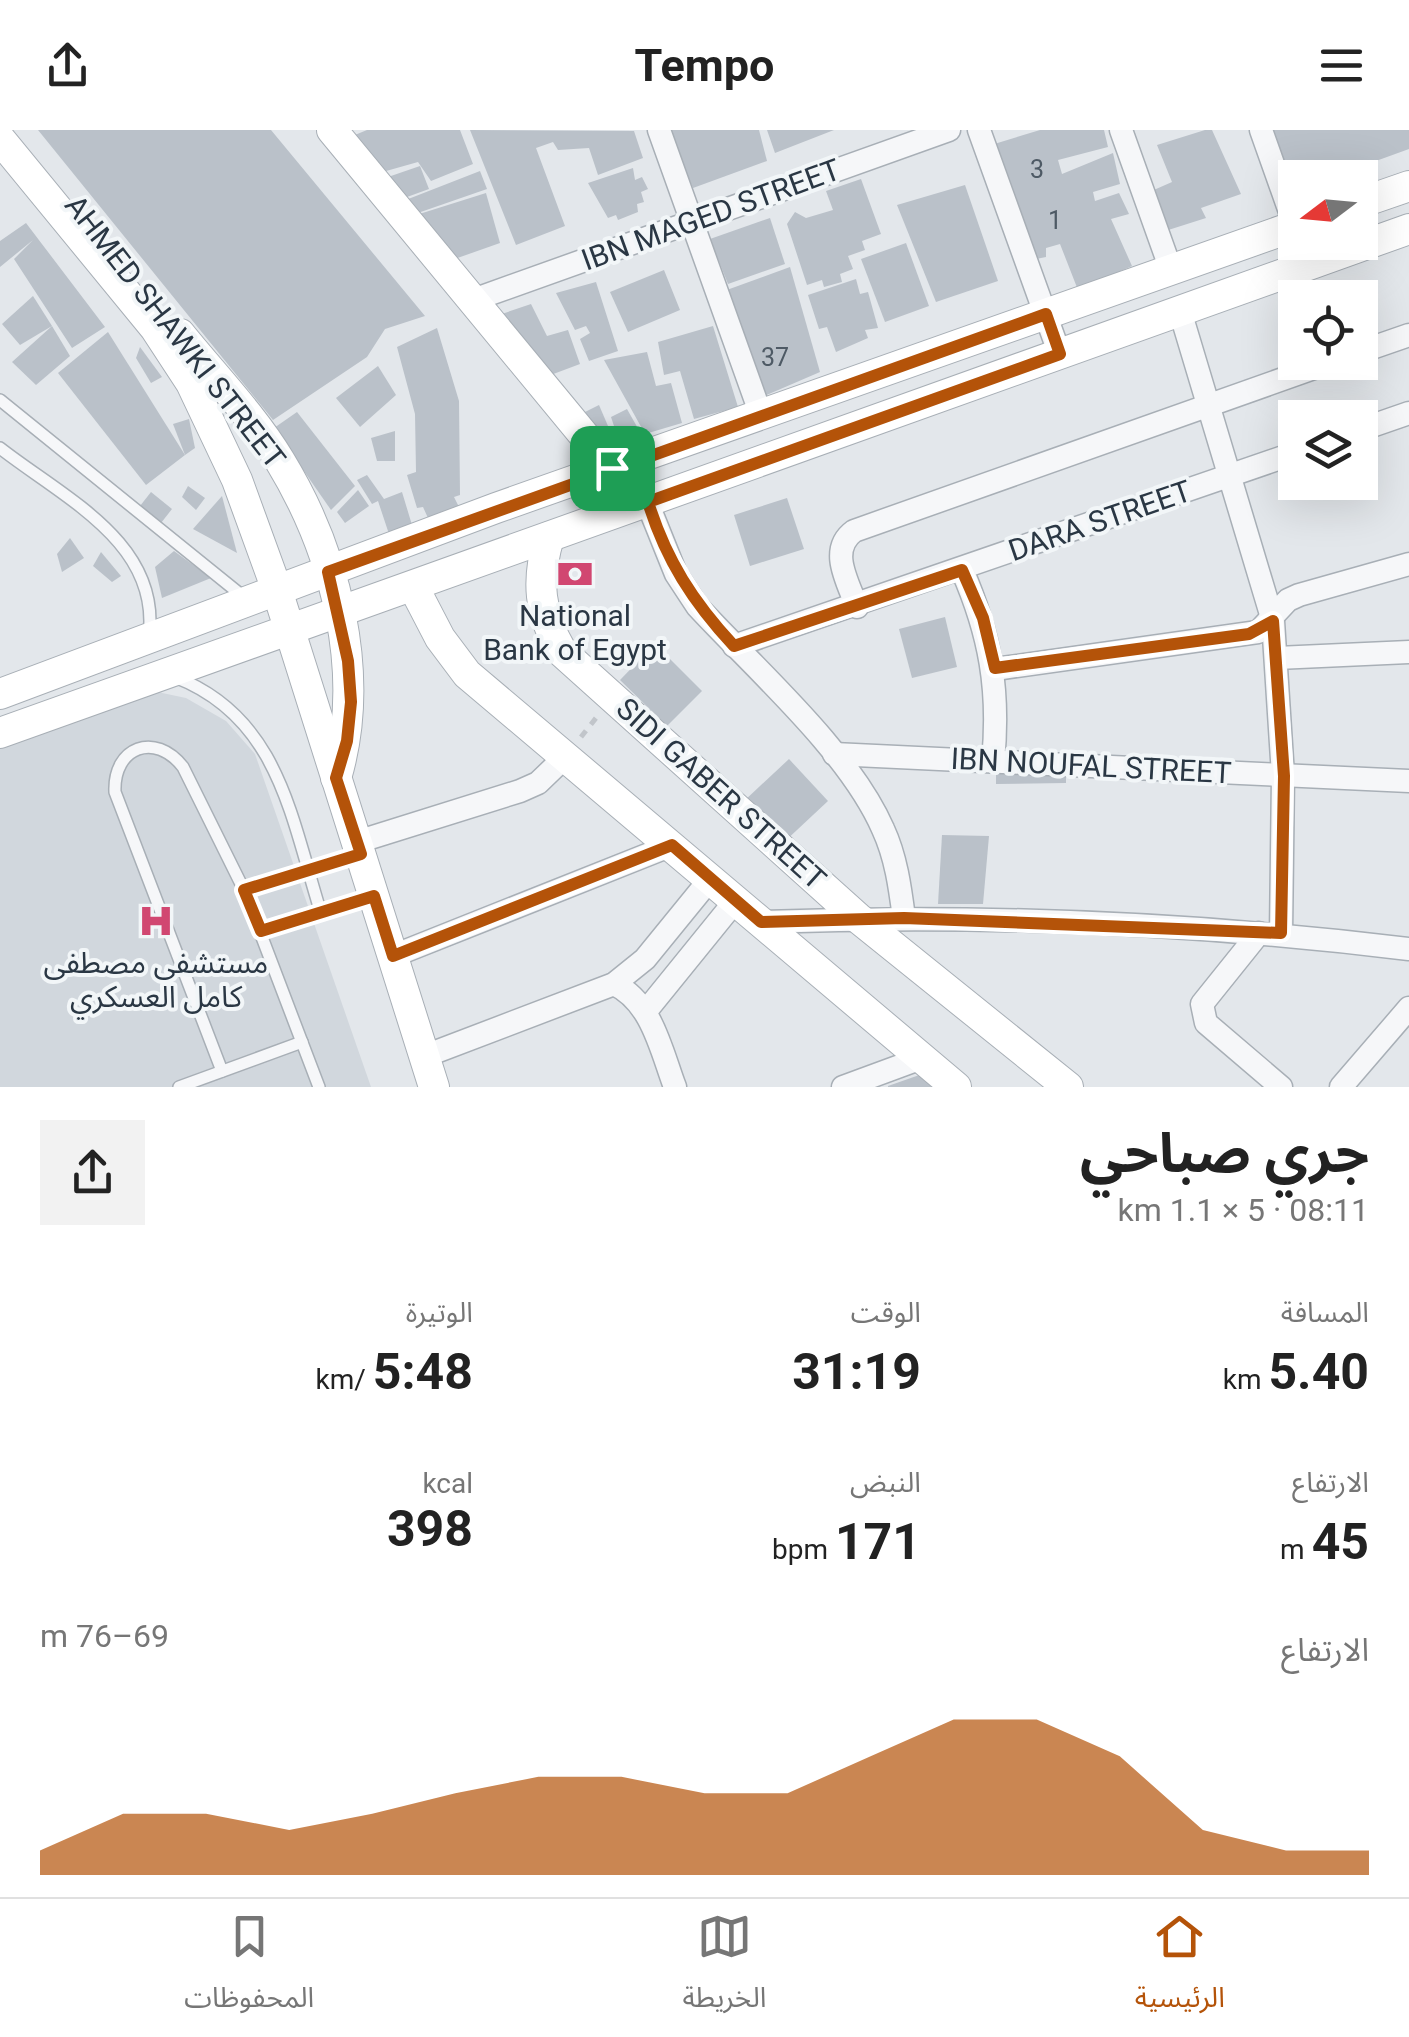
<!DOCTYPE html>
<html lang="ar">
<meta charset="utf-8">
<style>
:root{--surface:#fff;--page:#f2f2f2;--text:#222;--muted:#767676;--line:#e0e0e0;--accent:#b45309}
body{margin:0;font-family:Roboto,"Noto Sans Arabic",sans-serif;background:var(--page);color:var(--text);direction:rtl;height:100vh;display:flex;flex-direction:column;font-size:38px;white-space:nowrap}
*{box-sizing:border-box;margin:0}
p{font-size:32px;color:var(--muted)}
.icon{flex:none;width:55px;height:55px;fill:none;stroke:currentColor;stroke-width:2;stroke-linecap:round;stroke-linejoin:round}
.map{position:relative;height:957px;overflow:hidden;direction:ltr}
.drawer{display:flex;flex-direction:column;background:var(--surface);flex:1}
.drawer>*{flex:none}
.needle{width:65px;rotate:254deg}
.tools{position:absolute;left:1278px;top:30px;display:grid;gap:20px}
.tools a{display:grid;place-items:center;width:100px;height:100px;border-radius:0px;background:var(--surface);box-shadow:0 10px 40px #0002;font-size:50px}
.pin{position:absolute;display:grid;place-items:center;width:85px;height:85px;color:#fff;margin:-42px;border-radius:20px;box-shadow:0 5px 15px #0006}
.round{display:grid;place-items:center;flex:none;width:105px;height:105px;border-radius:0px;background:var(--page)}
.summary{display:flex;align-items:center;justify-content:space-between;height:170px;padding:0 40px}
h1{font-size:55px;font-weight:700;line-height:75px}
.figures{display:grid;grid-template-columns:repeat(3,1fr);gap:15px;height:170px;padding:10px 40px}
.figures div{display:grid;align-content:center}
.figures b{font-size:50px;font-weight:700}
.figures small{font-size:28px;font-weight:400}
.figures p{font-size:28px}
.chart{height:280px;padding:20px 40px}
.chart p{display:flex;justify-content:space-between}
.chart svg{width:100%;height:180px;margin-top:10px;fill:var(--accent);opacity:.7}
header{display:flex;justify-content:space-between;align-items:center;height:130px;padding:0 40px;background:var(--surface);font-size:45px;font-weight:700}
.tab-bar{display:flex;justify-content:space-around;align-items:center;height:140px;border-top:2px solid var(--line);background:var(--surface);font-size:28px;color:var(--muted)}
.tab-bar a{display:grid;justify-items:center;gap:5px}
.tab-bar .on{color:var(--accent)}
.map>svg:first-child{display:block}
.built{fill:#d1d7dd}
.building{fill:#bac1c9}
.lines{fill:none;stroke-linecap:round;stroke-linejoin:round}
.lane-casing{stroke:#a8afb6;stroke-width:14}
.street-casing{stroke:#a8afb6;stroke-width:25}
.secondary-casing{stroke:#a8afb6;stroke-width:32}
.path{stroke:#c1c5ca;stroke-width:5;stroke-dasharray:8 8;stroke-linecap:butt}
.lane{stroke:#f6f7f9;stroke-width:11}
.street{stroke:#f6f7f9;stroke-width:22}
.secondary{stroke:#fff;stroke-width:30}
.route-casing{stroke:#fff;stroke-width:20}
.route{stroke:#b45309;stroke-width:12}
.labels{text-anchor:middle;stroke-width:8;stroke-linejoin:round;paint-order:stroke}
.number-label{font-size:25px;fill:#4e5a65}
.street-label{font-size:30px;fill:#2a3744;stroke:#f2f6f8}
.poi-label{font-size:30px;fill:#2a3744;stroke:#f2f6f8}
</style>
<header><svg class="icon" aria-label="menu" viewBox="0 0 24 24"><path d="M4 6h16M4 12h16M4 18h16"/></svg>Tempo<svg class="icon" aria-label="share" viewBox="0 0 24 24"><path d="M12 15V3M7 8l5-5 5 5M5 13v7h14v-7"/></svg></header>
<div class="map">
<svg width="1409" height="957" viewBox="0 0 1409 957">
<rect width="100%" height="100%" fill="#e3e7eb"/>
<polygon class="built" points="148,560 186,568 226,591 255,624 371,957 0,957 0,612"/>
<g class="building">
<polygon points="38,0 271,0 425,186 385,199 367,227 273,290"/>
<polygon points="367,0 460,0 473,34 431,51 418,32 379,43 350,7"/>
<polygon points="470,0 634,1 643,28 598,45 589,18 558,20 553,12 536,18 565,96 516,115"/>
<polygon points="668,0 759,0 767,31 693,58"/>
<polygon points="767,0 834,0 775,23"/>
<polygon points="1040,0 1104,0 1108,17 1058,30 1062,44 1113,23 1120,54 1093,62 1095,71 1119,63 1129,84 1111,89 1132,136 1078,160 1060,114 1046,118 1046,127 1031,130 991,15"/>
<polygon points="1205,0 1212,0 1241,64 1201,78 1206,88 1162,102 1147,63 1172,52 1157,15"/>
<polygon points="1269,0 1409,0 1409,19 1329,48 1295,48 1291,61"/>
<polygon points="420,36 429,59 407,67 388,47"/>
<polygon points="633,38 635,50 642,47 648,59 641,62 644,72 637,74 638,82 618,90 616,85 608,88 588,53"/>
<polygon points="480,41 487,59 412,85 398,73"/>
<polygon points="861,49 881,104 862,111 865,120 848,126 853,139 840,144 842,152 824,157 822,150 807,155 787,94 795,82 806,88 833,80 826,61"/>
<polygon points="965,55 998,151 936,172 897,75"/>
<polygon points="486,63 500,113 449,131 413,86"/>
<polygon points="770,88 785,134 728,154 710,109"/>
<polygon points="26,93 105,197 72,218 14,129 33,110 0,137 0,111"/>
<polygon points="906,113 929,176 885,192 861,129"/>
<polygon points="790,137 820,242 762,267 724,161"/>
<polygon points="664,140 680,180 628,202 610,162"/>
<polygon points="856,149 860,164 868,162 878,198 865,200 868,208 836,222 827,197 819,199 808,165"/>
<polygon points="596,152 618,221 589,231 580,209 590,203 586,196 575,200 556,163"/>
<polygon points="33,166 52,196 20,215 2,194"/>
<polygon points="531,174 547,206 568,200 580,234 540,249 493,187"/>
<polygon points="52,196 70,226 36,255 12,232"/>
<polygon points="713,196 738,277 694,289 680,241 664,245 658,212"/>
<polygon points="437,198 459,271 460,365 454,367 460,379 428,388 423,377 417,378 407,345 416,342 415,284 397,217"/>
<polygon points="108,202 185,325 146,355 58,243"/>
<polygon points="140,217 162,247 151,253 136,228"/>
<polygon points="647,222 656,256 671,253 682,293 645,304 604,230"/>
<polygon points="378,236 396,265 360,297 336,268"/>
<polygon points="599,275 614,310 598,316 573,288"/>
<polygon points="627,279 640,302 618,308 611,287"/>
<polygon points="297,282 355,356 331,380 274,298"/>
<polygon points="189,289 195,318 185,325 173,294"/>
<polygon points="395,301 395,331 377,331 371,308"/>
<polygon points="367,345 384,369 402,362 412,395 389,404 378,371 372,374 357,350"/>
<polygon points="188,356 205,368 196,380 182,367"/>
<polygon points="358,360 369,376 345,393 337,382"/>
<polygon points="151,362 172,379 161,393 140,376"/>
<polygon points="222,366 237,423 193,399"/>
<polygon points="787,368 804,419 750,436 734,385"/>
<polygon points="70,408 84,428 62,442 57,424"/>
<polygon points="174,421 211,448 162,468 155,437"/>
<polygon points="101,422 121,446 112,452 93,436"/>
<polygon points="945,487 957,537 912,548 899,499"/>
<polygon points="655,514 702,561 667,596 620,550"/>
<polygon points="789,629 828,671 782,714 743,672"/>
<polygon points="996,640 1066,640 1066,653 996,654"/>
<polygon points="942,705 989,706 983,774 938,774"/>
<polygon points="928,942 945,957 888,957 888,956"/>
</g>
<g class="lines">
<defs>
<g id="lane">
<polyline points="0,270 245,468"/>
<path d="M0,318C64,368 161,413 149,506"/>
<path d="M175,547C279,587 291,688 321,783"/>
<polyline points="244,760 357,725"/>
<polyline points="261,801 372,767"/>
<path d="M222,941L115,662C113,617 155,601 183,637L244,760L319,957"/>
<polyline points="179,957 302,912"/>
</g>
<g id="street">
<polyline points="659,0 761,285"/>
<polyline points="979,0 1060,225"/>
<polyline points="1121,0 1171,140"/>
<polyline points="1261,0 1295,96"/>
<polyline points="473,170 949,0"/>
<polyline points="1180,181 1273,491 1283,645 1281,803"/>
<polyline points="1360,222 1409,205"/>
<polyline points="1360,300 1409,283"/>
<path d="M647,372L676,444L697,476C755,539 849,621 883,699C896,727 900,757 904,788"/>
<path d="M962,440C990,504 1000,560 993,631"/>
<path d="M857,477C848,452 828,420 854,401L1331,232"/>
<polyline points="734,516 1295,323"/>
<polyline points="1277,528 1409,522"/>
<polyline points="995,539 1258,502 1288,470 1299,465 1409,434"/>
<polyline points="834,624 1409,651"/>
<polyline points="357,712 520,661 538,653 567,625"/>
<path d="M761,792C976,784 1195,793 1409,819"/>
<polyline points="1259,803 1202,874 1206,893 1281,957"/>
<polyline points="393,826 672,715"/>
<path d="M614,854C652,872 661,920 675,957"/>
<polyline points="646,881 736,770"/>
<polyline points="425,926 614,854 645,829 711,748"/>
<polyline points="843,957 919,929"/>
<polyline points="1341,957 1409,878"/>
</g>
<g id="secondary">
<polyline points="332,0 611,338"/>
<polyline points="0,9 155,198 191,253 237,350 277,460 434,957"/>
<polyline points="1360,73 1409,56"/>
<path d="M180,204C213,245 253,286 280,331C336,423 367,544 336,648"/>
<path d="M549,407C536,451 539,483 562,522L858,788L1068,957"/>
<polyline points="413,456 440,508 467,544 956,957"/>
<polyline points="0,564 496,378 1295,96"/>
<polyline points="0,603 1409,99"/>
</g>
</defs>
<use href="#lane" class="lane-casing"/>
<use href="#street" class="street-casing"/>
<use href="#secondary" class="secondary-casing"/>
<polyline class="path" points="581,607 596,588"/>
<use href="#lane" class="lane"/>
<use href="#street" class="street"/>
<use href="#secondary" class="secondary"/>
</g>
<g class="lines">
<defs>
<path id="route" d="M1046,184L1060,224L648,372C666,430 693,472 734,516L962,440L983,488L995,538L1249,504L1273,491L1284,646L1281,803L904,788L761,792L672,715L393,826L374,766L261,801L244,760L361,724L336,648L347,611L351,572L348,531L328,442Z"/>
</defs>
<use href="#route" class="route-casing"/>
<use href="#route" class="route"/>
</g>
<defs>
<symbol id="bank-bare" viewBox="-9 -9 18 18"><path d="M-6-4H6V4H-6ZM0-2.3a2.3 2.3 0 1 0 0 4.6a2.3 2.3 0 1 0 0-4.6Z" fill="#d14771" stroke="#f2f6f8" stroke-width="2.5" paint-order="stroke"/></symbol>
<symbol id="hospital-bare" viewBox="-9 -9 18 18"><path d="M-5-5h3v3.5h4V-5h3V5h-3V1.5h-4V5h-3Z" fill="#d14771" stroke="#f2f6f8" stroke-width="2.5" paint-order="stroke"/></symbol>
</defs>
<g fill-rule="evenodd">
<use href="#bank-bare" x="550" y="419" width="50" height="50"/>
<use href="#hospital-bare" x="131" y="766" width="50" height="50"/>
</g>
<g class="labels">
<g class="number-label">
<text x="1037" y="48">3</text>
<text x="1055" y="99">1</text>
<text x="775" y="236">37</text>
</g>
<g class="street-label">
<text transform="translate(711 85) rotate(-20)" y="10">IBN MAGED STREET</text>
<text transform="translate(175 202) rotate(52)" y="10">AHMED SHAWKI STREET</text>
<text transform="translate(1100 391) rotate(-19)" y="10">DARA STREET</text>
<text transform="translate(1091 636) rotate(3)" y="10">IBN NOUFAL STREET</text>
<text transform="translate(721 664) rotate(42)" y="10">SIDI GABER STREET</text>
</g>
<g class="poi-label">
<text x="575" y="496">National<tspan x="575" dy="34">Bank of Egypt</tspan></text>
<text x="156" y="843">مستشفى مصطفى<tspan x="156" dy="34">كامل العسكري</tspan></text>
</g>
</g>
</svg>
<div class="tools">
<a><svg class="needle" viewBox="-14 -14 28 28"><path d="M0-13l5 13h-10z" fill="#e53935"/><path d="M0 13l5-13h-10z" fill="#767676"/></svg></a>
<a><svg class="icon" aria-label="locate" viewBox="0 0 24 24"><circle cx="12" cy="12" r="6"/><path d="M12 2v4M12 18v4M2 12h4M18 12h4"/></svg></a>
<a><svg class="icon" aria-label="layers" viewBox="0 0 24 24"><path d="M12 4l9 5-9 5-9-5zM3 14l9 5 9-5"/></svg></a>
</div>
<div class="pin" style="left:612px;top:338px;background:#1e9e55"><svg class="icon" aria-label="arrive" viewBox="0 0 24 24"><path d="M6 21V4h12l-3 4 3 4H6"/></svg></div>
</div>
<section class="drawer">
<div class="summary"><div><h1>جري صباحي</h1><p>08:11 · 5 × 1.1 km</p></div><a class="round"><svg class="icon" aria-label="share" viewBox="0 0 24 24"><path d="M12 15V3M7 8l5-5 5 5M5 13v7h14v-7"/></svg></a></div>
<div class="figures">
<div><p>المسافة</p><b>5.40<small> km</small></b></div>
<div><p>الوقت</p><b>31:19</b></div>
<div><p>الوتيرة</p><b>5:48<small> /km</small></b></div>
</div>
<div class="figures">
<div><p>الارتفاع</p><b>45<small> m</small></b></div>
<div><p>النبض</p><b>171<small> bpm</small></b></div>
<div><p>kcal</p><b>398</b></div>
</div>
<div class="chart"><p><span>الارتفاع</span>69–76 m</p>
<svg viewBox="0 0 160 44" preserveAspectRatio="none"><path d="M0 44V38L10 29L20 29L30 33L40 29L50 24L60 20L70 20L80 24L90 24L100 15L110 6L120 6L130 15L140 33L150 38L160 38V44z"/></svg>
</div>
</section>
<nav class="tab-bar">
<a class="on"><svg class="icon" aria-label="home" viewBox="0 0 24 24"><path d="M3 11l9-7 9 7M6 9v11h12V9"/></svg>الرئيسية</a>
<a><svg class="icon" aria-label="map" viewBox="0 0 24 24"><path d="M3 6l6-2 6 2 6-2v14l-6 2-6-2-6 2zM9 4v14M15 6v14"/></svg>الخريطة</a>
<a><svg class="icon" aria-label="saved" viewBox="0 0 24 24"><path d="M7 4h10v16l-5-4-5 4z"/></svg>المحفوظات</a>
</nav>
